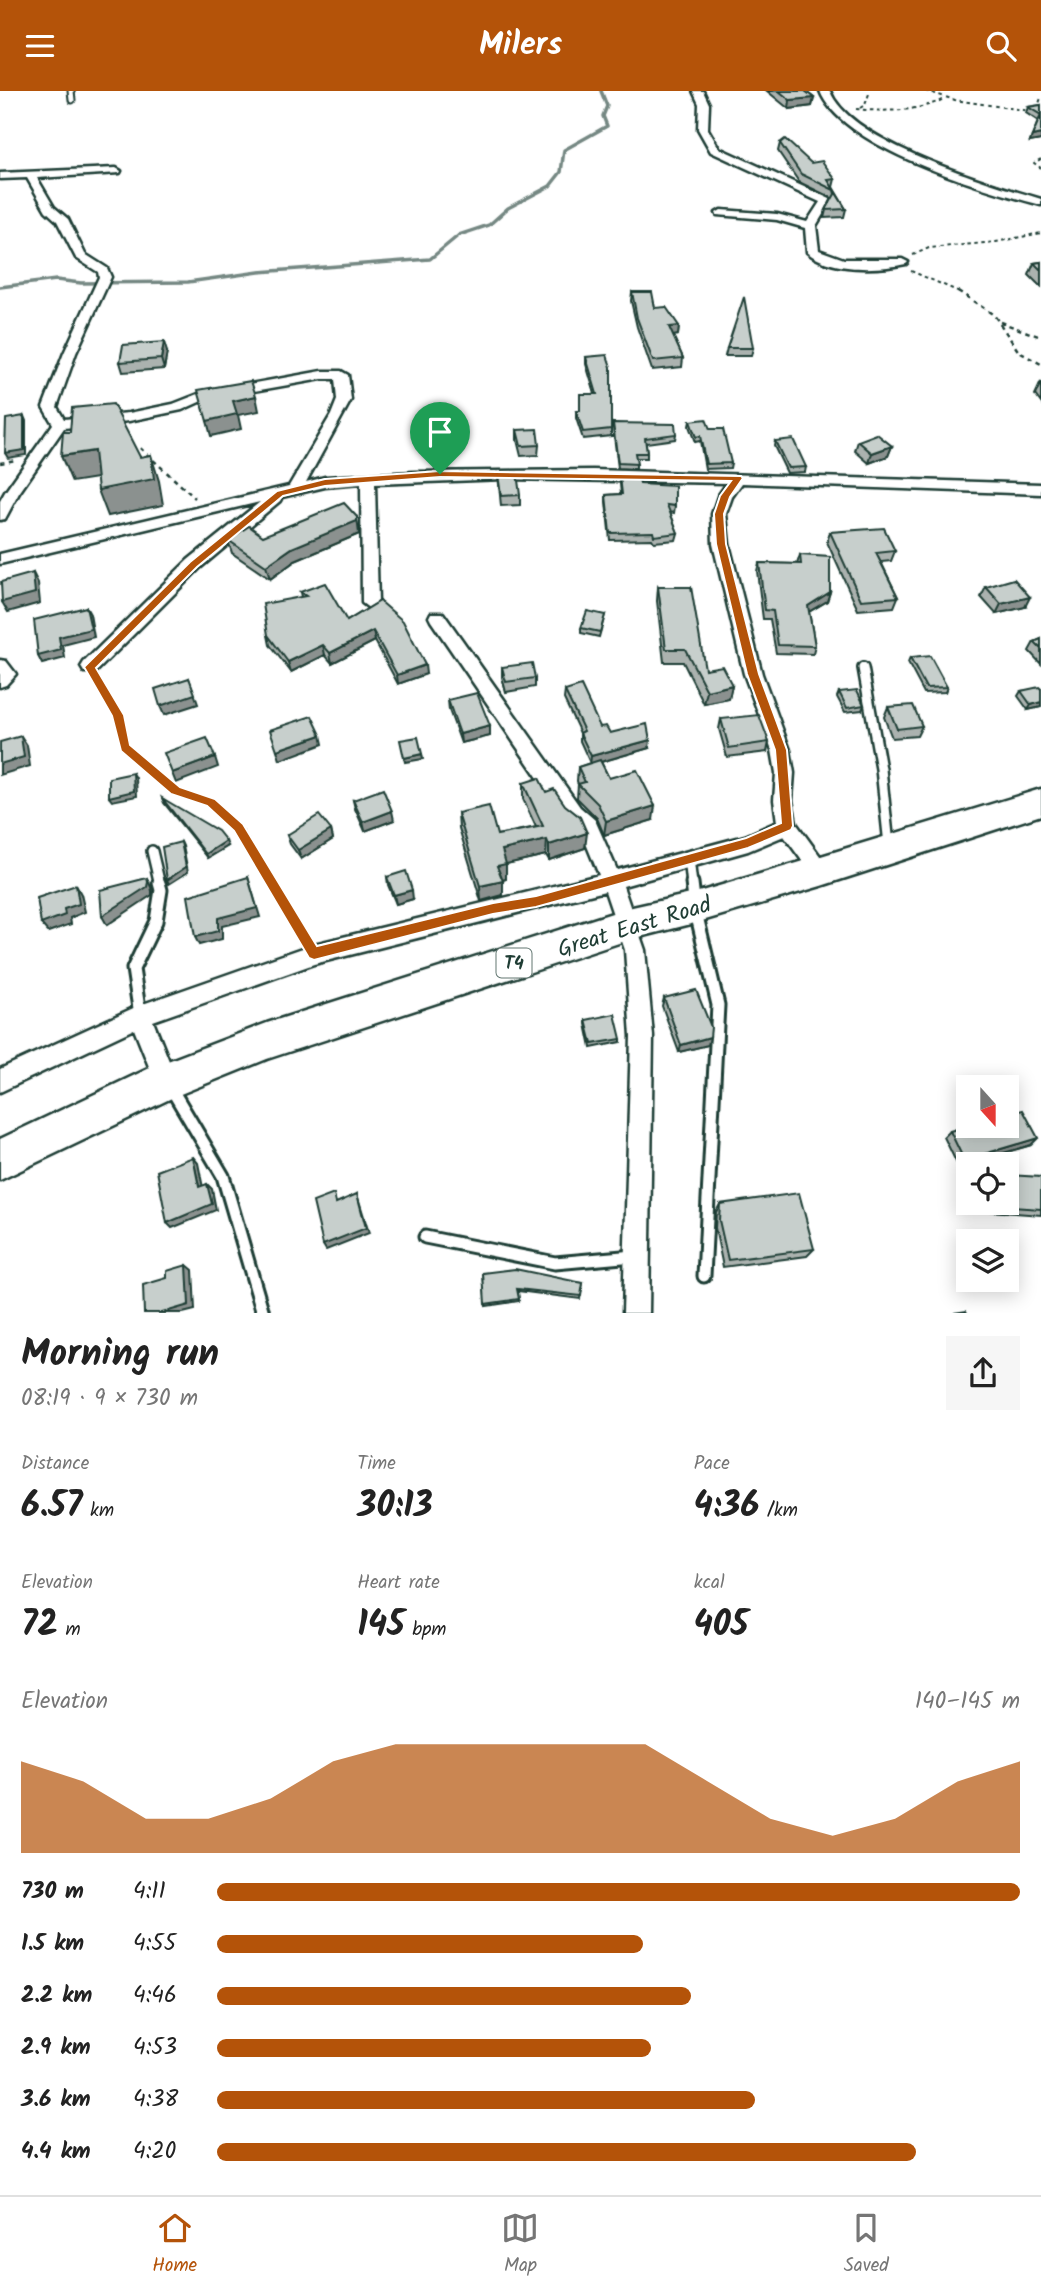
<!DOCTYPE html>
<meta charset="utf-8">
<style>
:root{--surface:#fff;--page:#f6f6f6;--text:#222;--muted:#767676;--line:#e0e0e0;--accent:#b45309}
body{margin:0;font-family:Kalam,sans-serif;background:var(--page);color:var(--text);height:100vh;display:flex;flex-direction:column;font-size:26px;white-space:nowrap}
*{box-sizing:border-box;margin:0}
p{font-size:23px;color:var(--muted)}
.icon{flex:none;width:38px;height:38px;fill:none;stroke:currentColor;stroke-width:2;stroke-linecap:round;stroke-linejoin:round}
.map{position:relative;height:1222px;overflow:hidden}
.side{display:flex;flex-direction:column;background:var(--surface);flex:1}
.side>*{flex:none}
.needle{width:46px;rotate:159deg}
.controls{position:absolute;left:956px;top:984px;display:grid;gap:14px}
.controls a{display:grid;place-items:center;width:63px;height:63px;border-radius:0px;background:var(--surface);box-shadow:0 4px 18px #0003;font-size:35px}
.pin{position:absolute;display:grid;place-items:center;width:60px;height:60px;color:#fff;margin:-72px -30px;border-radius:50% 50% 50% 0;rotate:-45deg;box-shadow:0 0 7px #0007}
.pin .icon{rotate:45deg}
.round{display:grid;place-items:center;flex:none;width:74px;height:74px;border-radius:0px;background:var(--page)}
.summary{display:flex;align-items:center;justify-content:space-between;height:119px;padding:0 21px}
h1{font-size:38px;font-weight:700;line-height:52px}
.metrics{display:grid;grid-template-columns:repeat(3,1fr);gap:10px;height:119px;padding:7px 21px}
.metrics div{display:grid;align-content:center}
.metrics b{font-size:35px;font-weight:700}
.metrics small{font-size:19px;font-weight:400}
.metrics p{font-size:19px}
.chart{height:196px;padding:14px 21px}
.chart p{display:flex;justify-content:space-between}
.chart svg{width:100%;height:126px;margin-top:7px;fill:var(--accent);opacity:.7}
ul{padding:0 21px;list-style:none;font-size:23px}
li{display:grid;grid-template-columns:112px 84px 1fr;align-items:center;height:52px}
li i{height:18px;border-radius:9px;background:var(--accent)}
header{display:flex;justify-content:space-between;align-items:center;height:91px;padding:0 21px;background:var(--accent);color:#fff;font-size:32px;font-weight:700}
.tab-bar{display:flex;justify-content:space-around;align-items:center;height:98px;border-top:2px solid var(--line);background:var(--surface);font-size:19px;color:var(--muted)}
.tab-bar a{display:grid;justify-items:center;gap:4px}
.tab-bar .selected{color:var(--accent)}
.map>svg:first-child{display:block}
.lines{fill:none;stroke-linecap:round;stroke-linejoin:round}
.stream{stroke:#758883;stroke-width:3.5}
.lane-far2-casing{stroke:#1f3d34;stroke-width:9}
.lane-far1-casing{stroke:#1f3d34;stroke-width:14}
.lane-casing{stroke:#1f3d34;stroke-width:17}
.street-casing{stroke:#1f3d34;stroke-width:5}
.highway-casing{stroke:#1f3d34;stroke-width:5}
.path-far3{stroke:#1f3d34;stroke-width:2;stroke-dasharray:3.5 3.5;stroke-linecap:butt}
.path-far2{stroke:#1f3d34;stroke-width:2.5;stroke-dasharray:4.5 4.5;stroke-linecap:butt}
.path-far1{stroke:#1f3d34;stroke-width:3.5;stroke-dasharray:5 5;stroke-linecap:butt}
.path{stroke:#1f3d34;stroke-width:4.5;stroke-dasharray:7 7;stroke-linecap:butt}
.lane-far2{stroke:#fff;stroke-width:5}
.lane-far1{stroke:#fff;stroke-width:9}
.lane{stroke:#fff;stroke-width:11}
.street{fill:#fff;fill-rule:evenodd}
.highway{fill:#fff;fill-rule:evenodd}
.wall{fill:#abb2af;stroke:#1f3d34;stroke-width:2}
.shaded-wall{fill:#8b918f;stroke:#1f3d34;stroke-width:2}
.building{fill:#c7cfcc;stroke:#1f3d34;stroke-width:2}
.route{fill:#b45309;stroke:#fff;stroke-width:2;fill-rule:evenodd}
.labels{text-anchor:middle;stroke-width:6;stroke-linejoin:round;paint-order:stroke}
.shield{fill:#fff;stroke:#627771;stroke-width:2}
.shield-label{font-size:18px;font-weight:bold;fill:#1f3d34}
.near-street-label{font-size:23px;fill:#1f3d34;stroke:#fff}
</style>
<header><svg class="icon" aria-label="menu" viewBox="0 0 24 24"><path d="M4 6h16M4 12h16M4 18h16"/></svg>Milers<svg class="icon" aria-label="search" viewBox="0 0 24 24"><circle cx="10" cy="10" r="6"/><path d="M15 15l6 6"/></svg></header>
<div class="map">
<svg width="1041" height="1222" viewBox="0 0 1041 1222">
<rect width="100%" height="100%" fill="#fff"/>
<filter id="ink" filterUnits="userSpaceOnUse"><feTurbulence type="fractalNoise" baseFrequency=".0143" numOctaves="2"/><feDisplacementMap in="SourceGraphic" scale="14" xChannelSelector="R" yChannelSelector="G"/><feConvolveMatrix kernelMatrix="1 2 1 2 8 2 1 2 1" color-interpolation-filters="sRGB"/></filter>
<g filter="url(#ink)">
<g class="lines">
<polyline class="stream" points="0,196 56,189 81,192 188,191 259,181 430,168 459,144 489,134 508,117 550,95 561,81 564,59 607,35 603,25 607,15 601,0"/>
<defs>
<polyline id="lane-far2" points="71,0 72,9"/>
<g id="lane-far1">
<polyline points="863,577 881,678 889,754"/>
<polyline points="152,760 160,794"/>
<polyline points="689,767 692,794"/>
</g>
<g id="lane">
<polyline points="692,792 695,817 718,914 704,1185"/>
<polyline points="140,924 133,878 156,830 161,799 159,792"/>
<polyline points="171,997 223,1085 263,1222"/>
<polyline points="425,1146 555,1172 634,1165"/>
</g>
<g id="street">
<path d="M693,0H703L709,13L708,38L719,57L830,108L831,110L816,135L819,159L844,168H902L908,171L906,173C878,179 830,181 807,161L805,137L777,129L717,124L716,122L721,119L777,123L807,131L820,111L711,61L698,38L699,13Z"/>
<path d="M820,0H830C850,52 989,92 1041,108V114C985,99 842,57 820,0Z"/>
<polygon points="116,77 121,80 120,82 37,87 54,116 68,128 85,163 107,177 111,186 76,262 57,316 64,328 129,322 173,313 201,302 322,280 341,280 348,284 351,309 306,391 325,386 414,381 593,379 1041,393 1041,403 742,392 732,406 726,423 729,453 762,583 790,659 794,682 792,709 796,732 831,780 828,786 821,789 814,786 784,745 748,760 623,795 645,859 653,945 649,1222 623,1222 631,945 625,859 605,800 314,873 153,930 177,990 174,998 166,1001 158,998 134,938 0,1001 0,978 140,914 314,853 599,784 581,740 566,728 431,530 429,526 431,522 443,522 580,716 595,729 617,779 745,745 777,731 774,709 776,682 772,659 744,583 713,453 712,423 718,405 727,392 504,388 375,393 378,512 370,518 362,512 361,393 325,396 282,406 280,410 200,477 96,581 84,581 81,576 84,571 188,469 260,411 0,473 0,463 289,395 331,324 337,309 335,288 322,288 204,309 182,319 129,330 64,337 19,402 5,428 0,429 0,410 5,401 53,333 43,316 64,262 99,186 98,181 76,167 57,130 46,120 27,87 0,88 0,82"/>
<polygon points="0,569 6,570 16,583 6,594 0,596"/>
</g>
<polygon id="highway" points="1041,698 1041,724 821,795 695,832 628,849 267,968 178,1004 0,1089 0,1048 152,976 267,932 628,817 695,802 821,765"/>
</defs>
<use href="#lane-far2" class="lane-far2-casing"/>
<use href="#lane-far1" class="lane-far1-casing"/>
<use href="#lane" class="lane-casing"/>
<use href="#street" class="street-casing"/>
<use href="#highway" class="highway-casing"/>
<g class="path-far3">
<polyline points="926,0 955,9 1030,20"/>
<polyline points="860,17 865,14 870,0"/>
<path d="M856,18C885,21 917,21 944,8"/>
<polyline points="1037,18 1041,7"/>
<polyline points="1041,68 1034,72 1041,77"/>
<polyline points="913,164 929,157 996,151 1041,142"/>
<polyline points="911,180 962,202"/>
</g>
<g class="path-far2">
<polyline points="958,200 994,224 1019,261 1041,273"/>
<polyline points="1000,231 1041,246"/>
<polyline points="131,357 140,357 195,407"/>
<polyline points="0,372 16,369"/>
</g>
<polyline class="path-far1" points="98,588 118,624 125,656 176,699 211,712 239,736 273,794"/>
<polyline class="path" points="272,792 304,846"/>
<use href="#lane-far2" class="lane-far2"/>
<use href="#lane-far1" class="lane-far1"/>
<use href="#lane" class="lane"/>
<use href="#street" class="street"/>
<use href="#highway" class="highway"/>
</g>
<g class="wall">
<polygon points="767,0 805,0 814,7 812,15 789,18"/>
<polygon points="1041,14 1041,49 1030,51 1038,30 1026,22 1028,16"/>
<polygon points="780,52 835,88 833,96 846,118 844,126 824,127 826,119 832,107 799,91 778,60"/>
<polygon points="1041,171 1041,196 1029,184 1034,172"/>
<polygon points="632,201 679,235 678,244 673,245 683,267 682,276 652,279 637,236 631,210"/>
<polygon points="727,257 753,257 751,265 725,265"/>
<polygon points="167,261 164,278 123,281 120,271"/>
<polygon points="586,266 611,338 611,345 583,348 576,327 576,320 580,320 595,303 586,273"/>
<polygon points="1041,291 1041,312 1035,304"/>
<polygon points="690,330 710,338 731,372 730,377 705,378 700,350 695,351 689,335"/>
<polygon points="613,332 676,343 675,348 646,352 647,362 647,367 636,367 636,378 618,377 613,337"/>
<polygon points="517,339 539,354 538,364 521,365 517,349"/>
<polygon points="775,350 806,376 805,381 787,382 774,355"/>
<polygon points="858,350 892,355 888,365 869,372 855,360"/>
<polygon points="498,383 520,404 520,414 501,415"/>
<polygon points="620,386 640,393 675,415 674,422 670,421 678,442 676,449 654,451 652,448 610,449 606,411 606,404 621,403 620,393"/>
<polygon points="359,439 359,443 295,470 270,488 232,462 228,449 263,445"/>
<polygon points="830,441 895,460 891,470 881,471 898,506 894,516 858,519 827,451"/>
<polygon points="800,464 830,501 827,510 809,521 815,555 813,563 776,562 770,528 763,528 757,480 759,472 797,473"/>
<polygon points="658,496 705,578 732,594 729,608 704,613 683,571 664,571 657,510"/>
<polygon points="986,496 1025,516 996,523 981,506"/>
<polygon points="300,501 347,530 380,510 426,583 398,593 375,550 332,572 325,564 291,581 270,554 268,544 301,506"/>
<polygon points="605,524 599,546 581,542 581,537"/>
<polygon points="1041,548 1041,573 1029,560 1034,551"/>
<polygon points="910,567 947,596 945,601 924,602 908,572"/>
<polygon points="502,576 535,587 535,596 506,601 502,586"/>
<polygon points="1041,598 1041,616 1028,619 1018,605 1021,600"/>
<polygon points="565,600 600,636 610,642 649,657 601,671 609,687 653,729 604,744 597,727 577,707 578,693 577,690 578,676 590,672 580,650 580,642 564,608"/>
<polygon points="839,601 864,614 862,619 845,621 837,606"/>
<polygon points="448,609 490,635 490,645 461,652 449,619"/>
<polygon points="888,616 922,635 917,645 892,647 884,626"/>
<polygon points="721,628 769,651 767,661 727,666 719,638"/>
<polygon points="523,692 546,701 585,757 549,769 546,764 506,773 506,788 503,789 503,804 481,810 459,737 458,722 497,744 536,736 523,708"/>
<polygon points="162,707 228,755 208,767 164,712"/>
<polygon points="353,709 394,729 365,740 355,718"/>
<polygon points="331,739 333,748 301,768 290,753 287,744"/>
<polygon points="387,786 413,808 396,813 388,794"/>
<polygon points="664,907 708,954 679,961 662,915"/>
<polygon points="586,929 621,948 621,951 591,957 586,933"/>
<polygon points="950,1040 1031,1054 958,1075 944,1046"/>
<polygon points="1041,1086 1041,1124 976,1119 974,1111 1006,1111"/>
<polygon points="720,1113 814,1158 807,1165 723,1176 715,1137 716,1121"/>
<polygon points="483,1182 583,1192 580,1208 518,1200 519,1210 486,1215"/>
</g>
<g class="shaded-wall">
<polygon points="814,7 812,15 789,18 790,9"/>
<polygon points="1041,43 1041,49 1030,51 1032,45"/>
<polygon points="679,235 678,244 668,246 669,236"/>
<polygon points="164,251 167,261 164,278 161,268"/>
<polygon points="256,305 259,320 238,324 241,338 211,345 207,330 233,310"/>
<polygon points="24,325 26,330 26,364 8,367 5,362"/>
<polygon points="892,355 888,365 869,372 872,362"/>
<polygon points="94,360 103,386 72,391 61,365"/>
<polygon points="151,364 159,390 163,414 108,425 98,399"/>
<polygon points="357,426 359,443 295,470 270,488 266,475 292,457"/>
<polygon points="33,482 38,492 40,512 8,521 2,511"/>
<polygon points="830,501 827,510 805,523 808,515"/>
<polygon points="1030,506 1025,516 996,523 1001,513"/>
<polygon points="86,516 90,523 94,546 63,554 65,567 42,573 38,565 59,546"/>
<polygon points="373,540 375,550 332,572 330,562"/>
<polygon points="323,554 325,564 291,581 288,571"/>
<polygon points="425,574 426,583 398,593 397,584"/>
<polygon points="189,587 198,613 164,624 160,615"/>
<polygon points="732,594 729,608 704,613 707,600"/>
<polygon points="1041,611 1041,616 1028,619 1031,614"/>
<polygon points="490,635 490,645 461,652 460,643"/>
<polygon points="321,644 323,653 280,669 277,659"/>
<polygon points="21,645 27,654 30,675 0,684 0,673"/>
<polygon points="650,649 649,657 590,674 591,665"/>
<polygon points="422,663 423,668 405,671 404,667"/>
<polygon points="215,666 218,676 176,692 172,682"/>
<polygon points="133,682 136,687 137,705 112,710 109,706"/>
<polygon points="655,715 653,729 604,744 606,730"/>
<polygon points="392,720 394,729 365,740 363,731"/>
<polygon points="331,739 333,748 301,768 298,759"/>
<polygon points="587,742 585,757 549,769 549,754"/>
<polygon points="547,749 546,764 506,773 506,788 497,790 497,775 502,759"/>
<polygon points="226,750 228,755 208,767 206,763"/>
<polygon points="181,751 183,755 188,781 169,793 167,789"/>
<polygon points="248,786 260,826 222,835 222,848 199,854 195,846 218,827"/>
<polygon points="147,787 151,796 152,800 152,804 107,834 102,825"/>
<polygon points="503,790 503,804 481,810 480,795"/>
<polygon points="76,794 81,803 85,821 70,827 71,833 48,841 41,833 64,818"/>
<polygon points="412,799 413,808 396,813 394,804"/>
<polygon points="710,946 708,954 679,961 681,954"/>
<polygon points="1038,1047 1031,1054 958,1075 964,1069"/>
<polygon points="193,1066 198,1072 204,1102 199,1096"/>
<polygon points="207,1093 212,1098 216,1119 172,1137 167,1132"/>
<polygon points="357,1103 369,1142 326,1159 323,1154"/>
<polygon points="187,1174 193,1179 195,1219 183,1222 162,1222"/>
</g>
<g class="building">
<polygon points="779,0 805,0 814,7 790,9"/>
<polygon points="1041,14 1041,43 1032,45 1041,24 1028,16"/>
<polygon points="785,48 811,72 822,70 835,88 828,89 846,118 826,119 835,103 834,99 801,83 780,52"/>
<polygon points="1041,171 1041,179 1034,172"/>
<polygon points="632,201 652,201 655,217 666,216 679,235 669,236 683,267 653,270 637,227"/>
<polygon points="744,206 753,257 727,257"/>
<polygon points="164,251 161,268 120,271 123,254"/>
<polygon points="607,264 611,276 611,338 583,341 576,320 580,320 580,303 597,303 586,266"/>
<polygon points="251,290 256,305 233,310 237,323 207,330 198,299"/>
<polygon points="113,313 140,366 151,364 154,388 98,399 94,360 61,365 63,341 70,341 72,317"/>
<polygon points="24,325 24,359 5,362 6,328"/>
<polygon points="706,328 710,338 723,338 731,372 706,373 700,345 696,346 690,330"/>
<polygon points="613,332 675,333 676,343 645,347 647,362 635,362 637,373 618,372"/>
<polygon points="537,338 539,354 521,355 517,339"/>
<polygon points="877,343 892,355 872,362 858,350"/>
<polygon points="793,348 806,376 788,377 775,350"/>
<polygon points="517,382 520,404 501,405 498,383"/>
<polygon points="620,386 639,386 640,393 675,395 675,415 667,414 678,442 654,445 653,441 610,442 606,404 622,403"/>
<polygon points="344,412 357,426 357,430 292,457 266,475 228,449 249,435 263,445"/>
<polygon points="884,437 895,460 876,462 898,506 861,509 830,441"/>
<polygon points="800,464 830,466 830,501 808,515 815,555 778,554 773,520 765,519 759,472 801,473"/>
<polygon points="33,482 35,502 2,511 1,491"/>
<polygon points="1014,488 1030,506 1001,513 986,496"/>
<polygon points="325,492 347,530 380,510 403,530 425,574 397,584 373,540 330,562 323,554 288,571 268,544 263,513 306,505 300,501"/>
<polygon points="658,496 691,496 705,578 722,575 732,594 707,600 685,558 666,558"/>
<polygon points="86,516 91,538 59,546 61,559 38,565 34,529"/>
<polygon points="587,520 605,524 600,541 581,537"/>
<polygon points="1041,548 1041,558 1034,551"/>
<polygon points="930,565 947,596 926,597 910,567"/>
<polygon points="532,572 535,587 506,591 502,576"/>
<polygon points="189,587 195,603 160,615 155,598"/>
<polygon points="581,595 600,636 606,635 610,642 647,633 650,649 591,665 580,642 584,640 565,600"/>
<polygon points="1039,596 1041,598 1041,611 1031,614 1021,600"/>
<polygon points="857,599 864,614 847,617 839,601"/>
<polygon points="477,602 490,635 460,643 448,609"/>
<polygon points="913,614 922,635 897,638 888,616"/>
<polygon points="759,624 769,651 729,657 721,628"/>
<polygon points="312,625 321,644 277,659 270,639"/>
<polygon points="21,645 24,666 0,673 0,651"/>
<polygon points="418,646 422,663 404,667 400,649"/>
<polygon points="207,647 215,666 172,682 164,662"/>
<polygon points="600,669 609,687 637,679 655,715 606,730 598,713 578,693 585,691 578,676"/>
<polygon points="133,682 134,700 109,706 109,687"/>
<polygon points="539,687 546,701 554,698 565,714 580,726 587,742 549,754 547,749 502,759 506,773 497,775 503,790 480,795 458,722 489,715 497,744 543,735 523,692"/>
<polygon points="383,698 392,720 363,731 353,709"/>
<polygon points="162,707 218,740 226,750 206,763"/>
<polygon points="319,724 331,739 298,759 287,744"/>
<polygon points="181,751 186,776 167,789 162,756"/>
<polygon points="406,780 412,799 394,804 387,786"/>
<polygon points="248,786 257,817 218,827 218,840 195,846 188,805"/>
<polygon points="147,787 148,791 147,796 102,825 100,799"/>
<polygon points="76,794 79,813 64,818 65,824 41,833 37,807"/>
<polygon points="696,899 711,936 710,946 681,954 664,907"/>
<polygon points="615,923 621,948 592,953 586,929"/>
<polygon points="1023,1019 1038,1047 964,1069 950,1040 971,1034 1006,1034 1006,1024"/>
<polygon points="193,1066 199,1096 207,1093 212,1113 167,1132 157,1080"/>
<polygon points="1006,1084 1041,1086 1041,1118 983,1114 982,1111 1006,1111"/>
<polygon points="799,1102 814,1158 728,1169 719,1129 720,1113"/>
<polygon points="334,1103 336,1112 357,1103 366,1137 323,1154 313,1111"/>
<polygon points="187,1174 189,1214 162,1222 144,1222 143,1194 167,1187 167,1180"/>
<polygon points="515,1178 583,1192 581,1205 517,1198 519,1208 485,1213 483,1182"/>
<polygon points="966,1220 967,1222 954,1222"/>
</g>
</g>
<path class="route" d="M440,380L741,385L743,387L730,406L724,423L726,453L759,583L787,659L793,735L791,739L748,757L536,816L493,823L314,869L309,867L234,740L207,715L171,703L121,660L112,625L84,576L190,471L277,400L325,388ZM440,386L731,390L720,405L714,423L716,453L747,583L775,659L781,732L746,747L536,805L493,812L317,855L243,733L215,708L180,696L130,654L124,624L96,577L197,476L283,405L325,395Z"/>
<g class="labels">
<rect class="shield" x="496.5" y="857.5" width="35" height="29" rx="5"/>
<g class="shield-label">
<text x="514" y="878">T4</text>
</g>
<g class="near-street-label">
<text transform="translate(634 835) rotate(-17)" y="8">Great East Road</text>
</g>
</g>
</svg>
<div class="controls">
<a><svg class="needle" viewBox="-14 -14 28 28"><path d="M0-13l5 13h-10z" fill="#e53935"/><path d="M0 13l5-13h-10z" fill="#767676"/></svg></a>
<a><svg class="icon" aria-label="locate" viewBox="0 0 24 24"><circle cx="12" cy="12" r="6"/><path d="M12 2v4M12 18v4M2 12h4M18 12h4"/></svg></a>
<a><svg class="icon" aria-label="layers" viewBox="0 0 24 24"><path d="M12 4l9 5-9 5-9-5zM3 14l9 5 9-5"/></svg></a>
</div>
<div class="pin" style="left:440px;top:383px;background:#1e9e55"><svg class="icon" aria-label="arrive" viewBox="0 0 24 24"><path d="M6 21V4h12l-3 4 3 4H6"/></svg></div>
</div>
<section class="side">
<div class="summary"><div><h1>Morning run</h1><p>08:19 · 9 × 730 m</p></div><a class="round"><svg class="icon" aria-label="share" viewBox="0 0 24 24"><path d="M12 15V3M7 8l5-5 5 5M5 13v7h14v-7"/></svg></a></div>
<div class="metrics">
<div><p>Distance</p><b>6.57<small> km</small></b></div>
<div><p>Time</p><b>30:13</b></div>
<div><p>Pace</p><b>4:36<small> /km</small></b></div>
</div>
<div class="metrics">
<div><p>Elevation</p><b>72<small> m</small></b></div>
<div><p>Heart rate</p><b>145<small> bpm</small></b></div>
<div><p>kcal</p><b>405</b></div>
</div>
<div class="chart"><p><span>Elevation</span>140–145 m</p>
<svg viewBox="0 0 160 44" preserveAspectRatio="none"><path d="M0 44V12L10 19L20 32L30 32L40 25L50 12L60 6L70 6L80 6L90 6L100 6L110 19L120 32L130 38L140 32L150 19L160 12V44z"/></svg>
</div>
<ul>
<li><b>730 m</b>4:11<i style="width:100%"></i></li>
<li><b>1.5 km</b>4:55<i style="width:53%"></i></li>
<li><b>2.2 km</b>4:46<i style="width:59%"></i></li>
<li><b>2.9 km</b>4:53<i style="width:54%"></i></li>
<li><b>3.6 km</b>4:38<i style="width:67%"></i></li>
<li><b>4.4 km</b>4:20<i style="width:87%"></i></li>
</ul>
</section>
<nav class="tab-bar">
<a class="selected"><svg class="icon" aria-label="home" viewBox="0 0 24 24"><path d="M3 11l9-7 9 7M6 9v11h12V9"/></svg>Home</a>
<a><svg class="icon" aria-label="map" viewBox="0 0 24 24"><path d="M3 6l6-2 6 2 6-2v14l-6 2-6-2-6 2zM9 4v14M15 6v14"/></svg>Map</a>
<a><svg class="icon" aria-label="saved" viewBox="0 0 24 24"><path d="M7 4h10v16l-5-4-5 4z"/></svg>Saved</a>
</nav>
